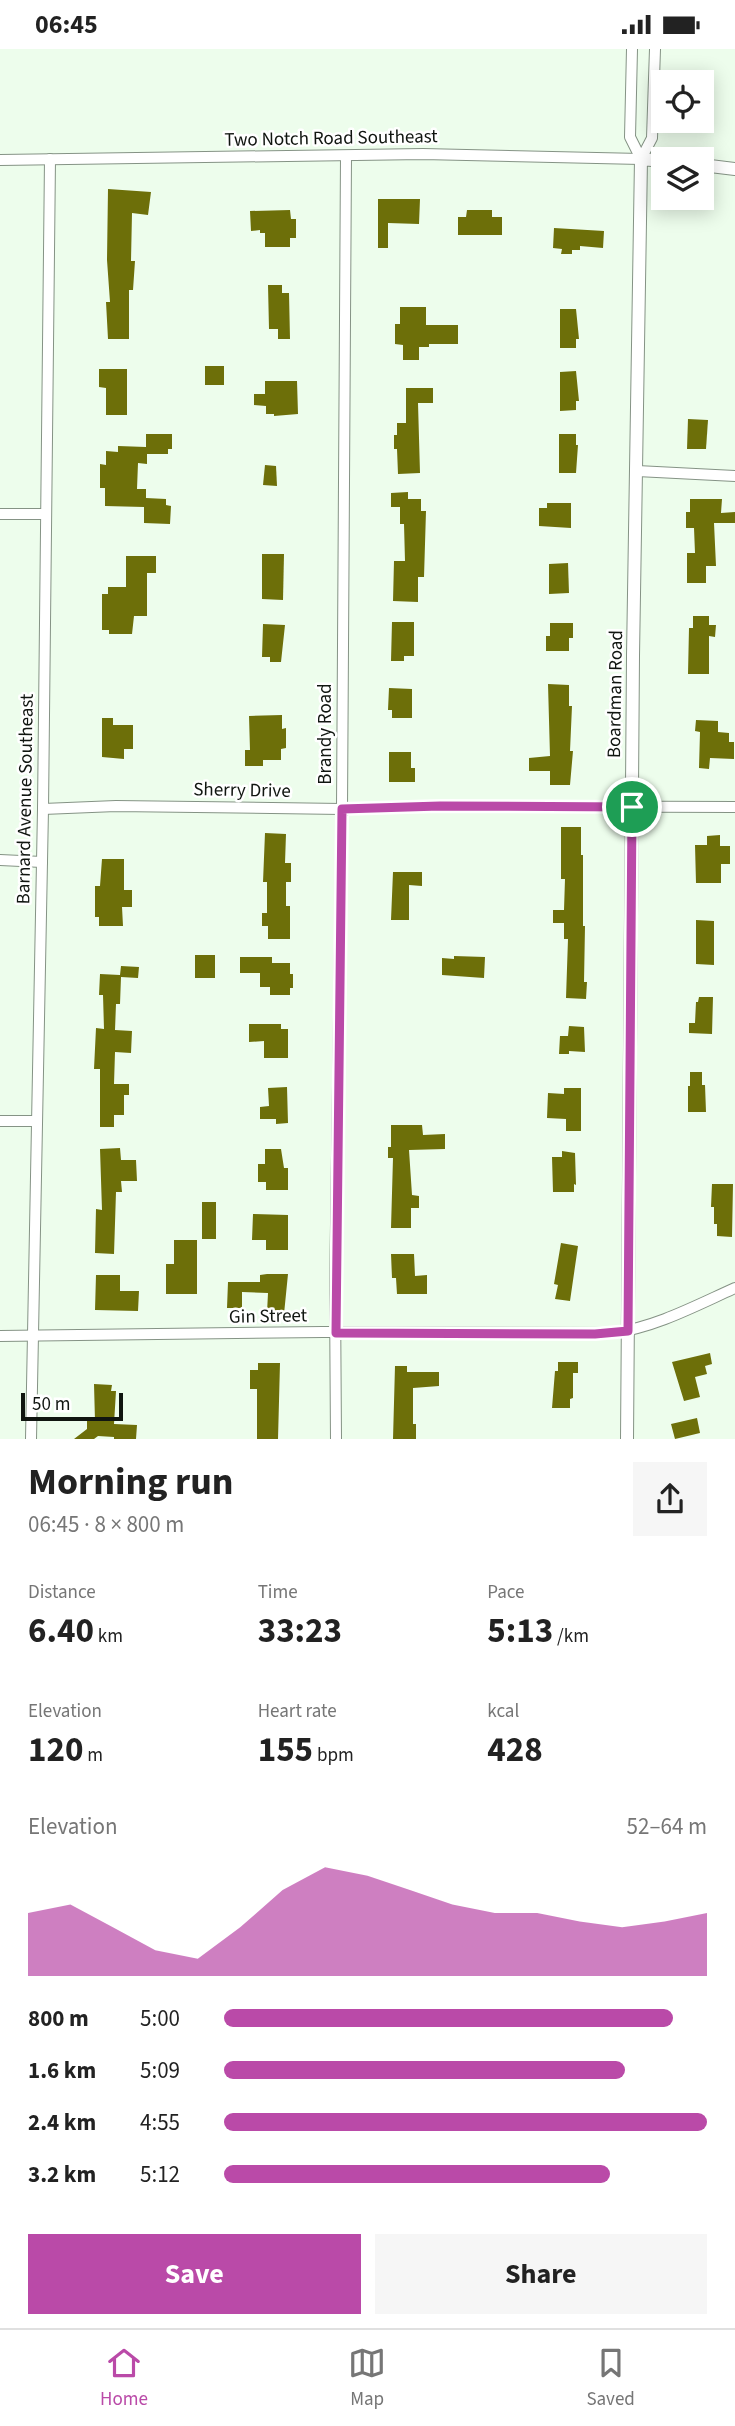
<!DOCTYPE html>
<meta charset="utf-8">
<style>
:root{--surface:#fff;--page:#f6f6f6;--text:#222;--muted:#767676;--line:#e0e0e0;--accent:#ba4aa8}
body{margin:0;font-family:"Source Sans 3",sans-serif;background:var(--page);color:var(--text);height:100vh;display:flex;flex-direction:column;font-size:26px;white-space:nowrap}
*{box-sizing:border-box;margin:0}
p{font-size:23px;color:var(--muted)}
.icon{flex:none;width:38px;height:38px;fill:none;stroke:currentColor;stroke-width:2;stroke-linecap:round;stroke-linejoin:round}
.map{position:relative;height:1390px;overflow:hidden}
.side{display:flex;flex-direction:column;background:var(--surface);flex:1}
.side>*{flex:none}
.buttons{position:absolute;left:651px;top:21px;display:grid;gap:14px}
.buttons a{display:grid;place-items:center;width:63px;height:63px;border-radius:0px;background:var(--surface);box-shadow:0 4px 18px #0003;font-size:35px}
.scale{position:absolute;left:21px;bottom:18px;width:102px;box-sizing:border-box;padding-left:7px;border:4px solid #101510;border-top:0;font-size:19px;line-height:24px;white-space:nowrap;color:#101510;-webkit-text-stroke:5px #fff;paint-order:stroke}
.pin{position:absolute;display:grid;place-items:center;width:60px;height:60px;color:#fff;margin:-30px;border:4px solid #fff;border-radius:50%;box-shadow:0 2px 7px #0007}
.round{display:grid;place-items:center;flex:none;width:74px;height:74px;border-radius:0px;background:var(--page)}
.head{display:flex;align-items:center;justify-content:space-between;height:119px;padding:0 28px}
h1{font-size:38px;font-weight:700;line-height:52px}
.metrics{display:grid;grid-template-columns:repeat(3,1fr);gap:10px;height:119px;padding:7px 28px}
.metrics div{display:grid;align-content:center}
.metrics b{font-size:35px;font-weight:700}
.metrics small{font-size:19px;font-weight:400}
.metrics p{font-size:19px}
.chart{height:196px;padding:14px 28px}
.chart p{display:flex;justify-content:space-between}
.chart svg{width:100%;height:126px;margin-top:7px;fill:var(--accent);opacity:.7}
.cta{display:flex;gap:14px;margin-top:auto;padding:14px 28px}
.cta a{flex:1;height:80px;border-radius:0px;background:var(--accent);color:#fff;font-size:28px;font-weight:700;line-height:80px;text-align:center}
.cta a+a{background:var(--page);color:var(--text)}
ul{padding:0 28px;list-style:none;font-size:23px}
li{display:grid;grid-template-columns:112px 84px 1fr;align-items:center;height:52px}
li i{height:18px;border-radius:9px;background:var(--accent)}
.status{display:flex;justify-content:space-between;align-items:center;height:49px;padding:0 35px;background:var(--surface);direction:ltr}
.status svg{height:19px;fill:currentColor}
.dock{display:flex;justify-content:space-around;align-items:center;height:98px;border-top:2px solid var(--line);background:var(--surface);font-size:19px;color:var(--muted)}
.dock a{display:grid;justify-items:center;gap:4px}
.dock .selected{color:var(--accent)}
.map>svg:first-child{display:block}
.building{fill:#6d6f09}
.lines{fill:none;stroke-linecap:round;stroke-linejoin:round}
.minor-casing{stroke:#859385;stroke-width:12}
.tertiary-casing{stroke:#859385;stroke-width:14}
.minor{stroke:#fff;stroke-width:10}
.tertiary{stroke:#fff;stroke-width:12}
.route-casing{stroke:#fff;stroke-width:14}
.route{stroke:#ba4aa8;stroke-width:9}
.labels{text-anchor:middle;stroke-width:5;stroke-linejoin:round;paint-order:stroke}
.street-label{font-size:19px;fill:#101510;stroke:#fff}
</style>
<div class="status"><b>06:45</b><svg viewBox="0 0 49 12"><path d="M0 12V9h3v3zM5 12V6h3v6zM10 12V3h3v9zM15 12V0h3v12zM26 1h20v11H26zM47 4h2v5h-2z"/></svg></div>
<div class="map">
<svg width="735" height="1390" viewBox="0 0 735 1390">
<rect width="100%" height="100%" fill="#edfdec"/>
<g class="building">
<polygon points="108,140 151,143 148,166 132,164 131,212 135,212 133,241 129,241 129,290 108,290 106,253 110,253 107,211"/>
<polygon points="378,150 420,150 419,175 388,174 388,199 378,199"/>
<polygon points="290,161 291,170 296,170 296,189 290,189 290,198 265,198 265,184 260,184 260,181 251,182 250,162"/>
<polygon points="467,161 492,161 492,168 502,168 502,186 458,186 458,168 466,168"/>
<polygon points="554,179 604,182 603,199 580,197 580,201 572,201 572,205 561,205 562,200 553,199"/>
<polygon points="268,236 282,236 282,244 289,244 290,290 278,290 278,280 269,280"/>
<polygon points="400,258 426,258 426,276 458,276 458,295 429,295 429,298 419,298 419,311 403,311 403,296 395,295 395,275 400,275"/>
<polygon points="560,260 576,260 579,290 576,290 576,299 560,299"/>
<rect x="205" y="317" width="19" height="19"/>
<polygon points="99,320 127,320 127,366 106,366 106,339 99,338"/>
<polygon points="576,322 579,352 576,352 576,361 560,362 560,323"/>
<polygon points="265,332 297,332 298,365 274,367 274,365 266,365 266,357 254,356 254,345 265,345"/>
<polygon points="406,339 433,339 433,354 418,354 420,424 398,425 397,400 394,400 394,386 397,386 397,374 406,374"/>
<polygon points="688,370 708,371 706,400 687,400"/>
<polygon points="146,385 172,385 172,400 168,400 168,405 147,405 147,415 138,414 137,440 146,440 146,449 166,450 166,456 171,457 170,475 144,474 144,458 105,457 105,439 100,439 100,415 106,416 106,402 118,403 118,397 146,398"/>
<polygon points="559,385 576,385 576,396 578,396 576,424 559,424"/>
<polygon points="265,416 276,417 277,437 263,436"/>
<polygon points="408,443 408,450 421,450 421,462 426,462 424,528 418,528 418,553 393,552 394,512 405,512 404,475 400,475 400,458 391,458 391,444"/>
<polygon points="690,450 722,450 721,464 735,463 735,474 714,474 716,517 706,517 706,534 687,534 687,504 695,504 694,479 686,479 686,463 690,463"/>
<polygon points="547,454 571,454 571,479 539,477 539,459 547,459"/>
<polygon points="262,505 284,505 283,551 262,550"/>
<polygon points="126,507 156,507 156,524 147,524 147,567 134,567 132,585 109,585 109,581 102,581 102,545 108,545 108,538 126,538"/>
<polygon points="568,514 569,544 549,545 549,515"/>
<polygon points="693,567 709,567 709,576 716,576 715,588 709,587 709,625 688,625 689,579 693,579"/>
<polygon points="392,573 414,573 414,607 404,607 404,612 391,612"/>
<polygon points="550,574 573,574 573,589 569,589 569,602 546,602 546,587 550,587"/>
<polygon points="263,575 285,576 281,613 270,613 270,608 262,608"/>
<polygon points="548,635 569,636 569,657 572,657 570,702 573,702 570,736 550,736 550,722 529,722 529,709 550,707"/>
<polygon points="389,639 412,640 412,669 392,669 392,661 388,661"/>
<polygon points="282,666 282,680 286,679 286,699 281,700 281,711 263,711 263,717 245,717 245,701 250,701 249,667"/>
<polygon points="102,669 113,669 113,676 133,676 133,700 124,700 124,710 102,708"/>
<polygon points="696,671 718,672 718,683 729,684 729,693 734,693 734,710 710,709 709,720 699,719 700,683 695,682"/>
<polygon points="389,703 411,703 411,719 415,719 415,733 389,733"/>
<polygon points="561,778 581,778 581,806 583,806 583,877 585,877 584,933 587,933 586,950 566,949 568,890 564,890 564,874 553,874 553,861 564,861 565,830 561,830"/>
<polygon points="265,784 286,785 285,814 291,814 291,833 286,833 286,857 290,857 290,890 268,890 268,877 262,877 262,864 267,864 267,833 263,833"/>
<polygon points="720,786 720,797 730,797 730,815 721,815 721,834 696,834 695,796 707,796 707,787"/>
<polygon points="102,810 124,810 124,841 132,841 132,858 122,858 123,877 99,877 99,868 95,868 95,837 100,837"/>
<polygon points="393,823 422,823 422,837 409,836 409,871 391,871"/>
<polygon points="696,871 714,872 714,916 696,915"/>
<rect x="195" y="906" width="20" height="23"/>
<polygon points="454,907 485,908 484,929 442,926 442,909 454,910"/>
<polygon points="240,908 272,908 272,914 290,914 290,925 293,925 293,939 290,939 290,946 270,946 270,938 260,938 260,924 240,924"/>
<polygon points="121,917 139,918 138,929 121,928 120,955 116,955 115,981 132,982 131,1004 115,1003 114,1035 129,1035 129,1046 124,1046 124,1066 114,1066 114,1078 100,1078 100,1020 94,1020 96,979 104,980 103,946 99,946 100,925 120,926"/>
<polygon points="699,948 713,948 712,985 689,984 689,974 695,974 696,953 698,953"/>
<polygon points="249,975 281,975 281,980 288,980 288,1009 264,1009 264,992 249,993"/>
<polygon points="569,977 584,978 585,1003 569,1002 569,1005 559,1005 560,987 568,987"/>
<polygon points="690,1023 702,1023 702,1036 705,1036 706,1063 688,1063 688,1037 690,1037"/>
<polygon points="287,1038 288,1074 276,1075 276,1070 260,1070 260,1058 269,1057 268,1039"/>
<polygon points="564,1039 581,1039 581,1082 566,1082 566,1070 547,1069 548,1044 564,1045"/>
<polygon points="391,1076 422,1076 423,1086 445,1085 445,1100 409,1101 412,1146 419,1147 419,1159 411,1159 411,1179 391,1179 393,1109 388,1109 388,1098 391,1098"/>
<polygon points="120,1099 121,1111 136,1111 137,1132 121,1132 122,1143 116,1143 114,1205 95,1204 96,1160 102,1161 100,1100"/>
<polygon points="265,1100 281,1100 284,1119 288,1119 288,1141 266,1141 266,1133 258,1133 258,1115 265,1115"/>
<polygon points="562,1102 575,1104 576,1136 574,1135 574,1143 553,1143 552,1108 562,1108"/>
<polygon points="712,1135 733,1135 732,1188 717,1187 717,1175 714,1175 714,1158 711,1158"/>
<rect x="202" y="1153" width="14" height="37"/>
<polygon points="253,1165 288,1166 288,1201 266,1201 266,1191 252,1191"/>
<polygon points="174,1191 197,1191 197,1245 166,1245 166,1215 174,1215"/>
<polygon points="561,1194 578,1197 570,1252 555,1250 558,1236 554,1235"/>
<polygon points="391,1205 414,1205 415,1227 427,1226 427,1245 397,1245 396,1229 392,1229"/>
<polygon points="267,1225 288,1225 284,1265 267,1264 268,1244 242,1243 242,1259 227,1259 228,1233 260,1233 260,1226"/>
<polygon points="96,1226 120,1226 120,1242 139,1242 138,1262 95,1261"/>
<polygon points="710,1304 712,1315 705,1317 707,1325 695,1328 700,1348 684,1352 672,1313"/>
<polygon points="558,1313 578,1313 578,1324 573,1324 573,1349 570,1350 570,1359 552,1359 555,1322 558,1322"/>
<polygon points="258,1314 280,1314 278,1390 257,1390 257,1340 250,1340 250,1321 258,1321"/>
<polygon points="395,1317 407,1317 407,1323 439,1323 439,1337 413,1339 413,1375 416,1375 416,1390 393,1390"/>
<polygon points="94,1335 112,1336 111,1342 116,1342 114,1375 137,1376 136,1390 114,1390 114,1388 98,1387 94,1390 74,1390 87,1380 87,1372 95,1372"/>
<polygon points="697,1369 700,1384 675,1390 671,1375"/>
</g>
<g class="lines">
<defs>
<g id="minor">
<polyline points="632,0 630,88 641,110"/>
<polyline points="641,110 652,89 655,0"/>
<polyline points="0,111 423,105 641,110"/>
<polyline points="637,422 735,427"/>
<polyline points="0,465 45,465"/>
<polyline points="43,760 116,757 342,760 440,757 735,758"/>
<polyline points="0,811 42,813"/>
<polyline points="0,1072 37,1072"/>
<path d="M0,1287L323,1283L613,1284C656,1278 695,1257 735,1239"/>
<polyline points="31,1390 43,760 50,110"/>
<polyline points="336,1390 335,1245 342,760 346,107"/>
</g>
<g id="tertiary">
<polyline points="702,116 735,120"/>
<polyline points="627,1390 633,607 641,110 663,112"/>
</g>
</defs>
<use href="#minor" class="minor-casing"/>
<use href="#tertiary" class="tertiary-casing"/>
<use href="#minor" class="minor"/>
<use href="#tertiary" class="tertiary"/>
</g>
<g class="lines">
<defs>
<polygon id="route" points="440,757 632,758 628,1282 595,1285 336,1284 342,760"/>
</defs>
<use href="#route" class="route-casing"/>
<use href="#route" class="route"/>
</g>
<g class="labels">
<g class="street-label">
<text transform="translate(331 88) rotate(-1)" y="7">Two Notch Road Southeast</text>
<text transform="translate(614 645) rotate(-89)" y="7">Boardman Road</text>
<text transform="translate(324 685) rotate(-90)" y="7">Brandy Road</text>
<text transform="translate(242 740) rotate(1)" y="7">Sherry Drive</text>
<text transform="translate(24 750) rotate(-89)" y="7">Barnard Avenue Southeast</text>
<text transform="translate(268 1266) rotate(-1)" y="7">Gin Street</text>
</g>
</g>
</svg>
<div class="buttons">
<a><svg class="icon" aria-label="locate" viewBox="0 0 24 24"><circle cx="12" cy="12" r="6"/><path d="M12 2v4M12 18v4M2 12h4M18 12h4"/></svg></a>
<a><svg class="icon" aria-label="layers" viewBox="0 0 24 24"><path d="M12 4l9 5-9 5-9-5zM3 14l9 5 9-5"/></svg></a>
</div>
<div class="scale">50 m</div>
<div class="pin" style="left:632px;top:758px;background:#1e9e55"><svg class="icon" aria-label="arrive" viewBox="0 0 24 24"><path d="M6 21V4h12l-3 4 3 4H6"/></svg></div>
</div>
<section class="side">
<div class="head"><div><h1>Morning run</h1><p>06:45 · 8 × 800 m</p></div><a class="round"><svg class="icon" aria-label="share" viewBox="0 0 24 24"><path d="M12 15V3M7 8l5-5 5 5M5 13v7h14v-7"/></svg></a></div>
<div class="metrics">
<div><p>Distance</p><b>6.40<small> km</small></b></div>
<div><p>Time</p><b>33:23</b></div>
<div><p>Pace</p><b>5:13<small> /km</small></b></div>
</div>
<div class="metrics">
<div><p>Elevation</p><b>120<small> m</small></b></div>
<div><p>Heart rate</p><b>155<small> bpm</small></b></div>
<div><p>kcal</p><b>428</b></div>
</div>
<div class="chart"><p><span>Elevation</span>52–64 m</p>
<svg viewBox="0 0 160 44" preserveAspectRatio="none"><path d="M0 44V22L10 19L20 27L30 35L40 38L50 27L60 14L70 6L80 9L90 14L100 19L110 22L120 22L130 25L140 27L150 25L160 22V44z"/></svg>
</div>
<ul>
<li><b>800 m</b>5:00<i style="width:93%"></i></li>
<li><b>1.6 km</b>5:09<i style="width:83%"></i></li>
<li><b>2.4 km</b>4:55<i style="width:100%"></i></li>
<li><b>3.2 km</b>5:12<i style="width:80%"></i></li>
</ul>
<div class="cta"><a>Save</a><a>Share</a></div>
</section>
<nav class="dock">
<a class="selected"><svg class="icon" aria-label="home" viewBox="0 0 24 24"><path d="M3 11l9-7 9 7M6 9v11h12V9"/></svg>Home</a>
<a><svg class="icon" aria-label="map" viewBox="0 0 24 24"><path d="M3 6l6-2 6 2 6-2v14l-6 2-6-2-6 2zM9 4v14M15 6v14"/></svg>Map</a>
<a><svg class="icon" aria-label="saved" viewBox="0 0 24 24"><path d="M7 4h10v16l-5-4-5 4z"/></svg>Saved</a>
</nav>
